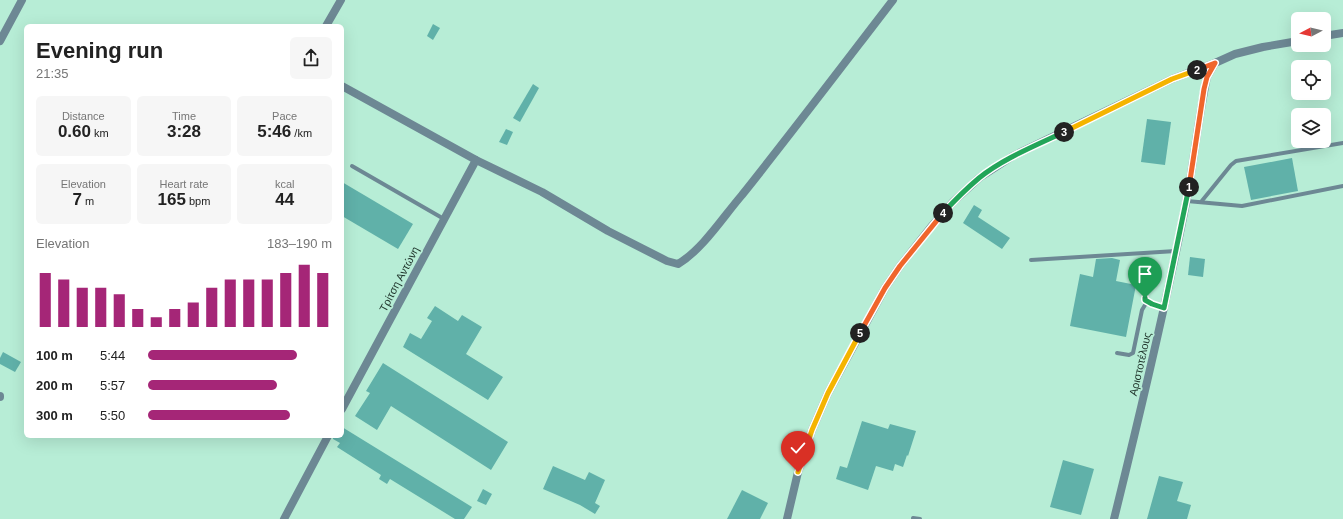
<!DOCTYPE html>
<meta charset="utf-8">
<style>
:root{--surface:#fff;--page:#f6f6f6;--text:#222;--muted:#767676;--accent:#a52677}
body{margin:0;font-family:Helvetica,sans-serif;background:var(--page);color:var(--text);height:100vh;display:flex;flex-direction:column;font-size:15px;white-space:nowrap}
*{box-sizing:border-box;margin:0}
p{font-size:13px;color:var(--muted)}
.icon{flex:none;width:22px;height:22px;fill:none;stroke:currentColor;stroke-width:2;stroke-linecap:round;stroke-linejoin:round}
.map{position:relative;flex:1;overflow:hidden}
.details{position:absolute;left:24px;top:24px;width:320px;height:414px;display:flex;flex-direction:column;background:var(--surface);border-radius:6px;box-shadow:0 4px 16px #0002}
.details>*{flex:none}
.needle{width:26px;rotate:263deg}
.tools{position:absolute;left:1291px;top:12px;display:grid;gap:8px}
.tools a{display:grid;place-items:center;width:40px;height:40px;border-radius:6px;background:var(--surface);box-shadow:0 4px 16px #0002;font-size:20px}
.pin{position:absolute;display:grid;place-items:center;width:34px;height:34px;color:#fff;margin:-41px -17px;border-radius:50% 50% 50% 0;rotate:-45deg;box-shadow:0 0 4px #0007}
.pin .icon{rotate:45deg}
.km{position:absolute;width:20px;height:20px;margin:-10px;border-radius:50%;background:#222;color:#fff;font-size:11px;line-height:20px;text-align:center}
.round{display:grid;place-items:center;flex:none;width:42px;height:42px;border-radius:6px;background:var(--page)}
.summary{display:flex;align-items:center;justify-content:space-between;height:68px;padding:0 12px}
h1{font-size:22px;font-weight:800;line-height:30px}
.metrics{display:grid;grid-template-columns:repeat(3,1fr);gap:6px;height:68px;padding:4px 12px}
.metrics div{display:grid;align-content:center;border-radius:6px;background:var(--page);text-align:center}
.metrics b{font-size:17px;font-weight:800}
.metrics small{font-size:11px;font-weight:400}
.metrics p{font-size:11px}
.chart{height:112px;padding:8px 12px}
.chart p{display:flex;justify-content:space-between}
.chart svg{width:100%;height:72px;margin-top:4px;stroke:var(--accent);stroke-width:6}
ul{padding:0 12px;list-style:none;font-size:13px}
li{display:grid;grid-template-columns:64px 48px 1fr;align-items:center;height:30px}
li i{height:10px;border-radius:5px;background:var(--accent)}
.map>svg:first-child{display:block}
.building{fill:#60b1a9}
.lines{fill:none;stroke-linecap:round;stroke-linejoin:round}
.lane{stroke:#6d8894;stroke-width:4}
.street{stroke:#6d8894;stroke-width:8}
.split-1-casing{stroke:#fff;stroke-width:8}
.split-2-casing{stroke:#fff;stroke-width:8}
.split-3-casing{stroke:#fff;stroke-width:8}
.split-4-casing{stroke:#fff;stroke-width:8}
.split-5-casing{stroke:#fff;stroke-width:8}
.split-6-casing{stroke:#fff;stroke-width:8}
.split-1{stroke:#22a559;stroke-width:5}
.split-2{stroke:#f0652b;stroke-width:5}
.split-3{stroke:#f5b400;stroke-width:5}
.split-4{stroke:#22a559;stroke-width:5}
.split-5{stroke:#f0652b;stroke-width:5}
.split-6{stroke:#f5b400;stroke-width:5}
.labels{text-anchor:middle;stroke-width:3.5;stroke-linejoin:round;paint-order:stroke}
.street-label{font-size:11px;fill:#1e332a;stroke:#b7edd6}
</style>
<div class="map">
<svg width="1343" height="519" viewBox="0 0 1343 519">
<rect width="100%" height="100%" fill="#b7edd6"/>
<g class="building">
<polygon points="433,24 440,28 433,40 427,36"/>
<polygon points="533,84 539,88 520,122 513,118"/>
<polygon points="1147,119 1171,122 1165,165 1141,162"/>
<polygon points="506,129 513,132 507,145 499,142"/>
<polygon points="1292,158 1298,191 1251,200 1244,167"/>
<polygon points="342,182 413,224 398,249 342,216"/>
<polygon points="974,205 982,210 978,217 1010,238 1002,249 963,223"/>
<polygon points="1190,257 1205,259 1203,277 1188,275"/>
<polygon points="1112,258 1120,260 1116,281 1136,285 1126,337 1070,326 1080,274 1093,277 1096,259"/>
<polygon points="435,306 458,321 462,315 482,327 466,354 503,377 488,400 403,347 410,333 421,339 432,321 427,318"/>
<polygon points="3,352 21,362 15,372 0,364 0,358"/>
<polygon points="383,363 508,442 491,470 391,406 377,430 355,416 370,393 366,391"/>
<polygon points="862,421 888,429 890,424 916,431 908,456 907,455 903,467 895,464 893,471 876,466 868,490 836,479 840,466 847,468"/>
<polygon points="342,427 472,507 464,519 455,519 390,479 387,484 379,479 381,475 337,447 340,443 333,439 333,436 342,436"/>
<polygon points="1063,460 1094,469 1081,515 1050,507"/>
<polygon points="553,466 585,480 589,472 605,480 595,503 600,506 595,514 580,505 543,489"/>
<polygon points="1159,476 1183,482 1177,501 1191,505 1187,519 1147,519"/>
<polygon points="483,489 492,494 486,505 477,501"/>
<polygon points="742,490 768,503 760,519 727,519"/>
</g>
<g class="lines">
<g class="lane">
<polyline points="352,166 444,219"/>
<polyline points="1187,201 1242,206 1343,186"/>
<polyline points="1201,202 1231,165 1236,161 1343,143"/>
<polyline points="1031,260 1176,251"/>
<polyline points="1134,271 1146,273 1150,275 1145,300 1152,304 1164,308"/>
<polyline points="1117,353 1129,355 1133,353 1142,310 1145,305 1149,302"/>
<polyline points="913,518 920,519"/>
</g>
<g class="street">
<polyline points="326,26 341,0"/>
<polyline points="1324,36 1343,33"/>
<polyline points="0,41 22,0"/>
<path d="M342,86L476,160L542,192L608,231L667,261L678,264C703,249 723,217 742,195C793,131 843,65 893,0"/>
<polyline points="0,397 0,396"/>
<polyline points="342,409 476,160"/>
<polyline points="284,519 328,436"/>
<polyline points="787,519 798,472 812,430 828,393 885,288 900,266 931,227 953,202 979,178 1013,156 1172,79 1215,63"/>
<path d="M1114,519C1140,414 1165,309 1186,203C1194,161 1198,119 1207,77L1215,63L1235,54L1263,47L1298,41"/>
</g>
</g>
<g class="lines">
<defs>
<polyline id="split-1" points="1145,298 1145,300 1152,304 1164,308 1189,187"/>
<polyline id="split-2" points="1189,187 1204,89 1207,77 1215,63 1197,70"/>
<polyline id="split-3" points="1064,132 1172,79 1197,70"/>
<path id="split-4" d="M943,213C954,201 966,189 979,178C1004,158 1035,146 1064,132"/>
<polyline id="split-5" points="860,333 885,288 900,266 943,213"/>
<polyline id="split-6" points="798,472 812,430 828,393 860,333"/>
</defs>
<use href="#split-1" class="split-1-casing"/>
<use href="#split-2" class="split-2-casing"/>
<use href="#split-3" class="split-3-casing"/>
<use href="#split-4" class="split-4-casing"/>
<use href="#split-5" class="split-5-casing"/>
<use href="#split-6" class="split-6-casing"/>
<use href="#split-1" class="split-1"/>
<use href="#split-2" class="split-2"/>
<use href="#split-3" class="split-3"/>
<use href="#split-4" class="split-4"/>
<use href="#split-5" class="split-5"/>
<use href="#split-6" class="split-6"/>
</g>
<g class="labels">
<g class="street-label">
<text transform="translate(399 279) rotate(-62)" y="4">Τρίτση Αντώνη</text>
<text transform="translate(1140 364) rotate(-77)" y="4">Αριστοτέλους</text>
</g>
</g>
</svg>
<div class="tools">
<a><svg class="needle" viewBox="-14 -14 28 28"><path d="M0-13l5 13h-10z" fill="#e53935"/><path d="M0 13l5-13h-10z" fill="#767676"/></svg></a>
<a><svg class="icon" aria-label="locate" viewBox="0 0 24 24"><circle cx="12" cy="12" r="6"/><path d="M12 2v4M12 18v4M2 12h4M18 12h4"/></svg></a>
<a><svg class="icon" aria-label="layers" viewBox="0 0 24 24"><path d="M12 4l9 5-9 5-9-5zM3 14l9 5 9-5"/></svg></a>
</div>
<div class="pin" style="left:1145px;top:298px;background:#1e9e55"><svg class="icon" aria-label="arrive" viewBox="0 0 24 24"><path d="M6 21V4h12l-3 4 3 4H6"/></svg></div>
<div class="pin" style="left:798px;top:472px;background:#d93025"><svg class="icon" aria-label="check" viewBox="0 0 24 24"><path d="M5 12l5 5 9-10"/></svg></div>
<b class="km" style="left:1189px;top:187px">1</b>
<b class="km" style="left:1197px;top:70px">2</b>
<b class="km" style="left:1064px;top:132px">3</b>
<b class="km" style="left:943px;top:213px">4</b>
<b class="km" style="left:860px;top:333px">5</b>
<section class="details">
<div class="summary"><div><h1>Evening run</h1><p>21:35</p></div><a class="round"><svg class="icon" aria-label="share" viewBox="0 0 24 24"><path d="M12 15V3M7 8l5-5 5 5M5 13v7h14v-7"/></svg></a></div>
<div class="metrics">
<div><p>Distance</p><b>0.60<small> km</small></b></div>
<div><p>Time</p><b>3:28</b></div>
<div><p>Pace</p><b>5:46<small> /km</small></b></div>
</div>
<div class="metrics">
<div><p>Elevation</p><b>7<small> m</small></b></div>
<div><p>Heart rate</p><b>165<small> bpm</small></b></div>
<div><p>kcal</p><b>44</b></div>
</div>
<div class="chart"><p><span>Elevation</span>183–190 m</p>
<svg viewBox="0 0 160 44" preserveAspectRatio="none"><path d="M5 44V11M15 44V15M25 44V20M35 44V20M45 44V24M55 44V33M65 44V38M75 44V33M85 44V29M95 44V20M105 44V15M115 44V15M125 44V15M135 44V11M145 44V6M155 44V11"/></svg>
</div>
<ul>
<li><b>100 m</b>5:44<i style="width:81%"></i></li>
<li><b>200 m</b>5:57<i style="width:70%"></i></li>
<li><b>300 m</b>5:50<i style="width:77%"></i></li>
</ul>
</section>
</div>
